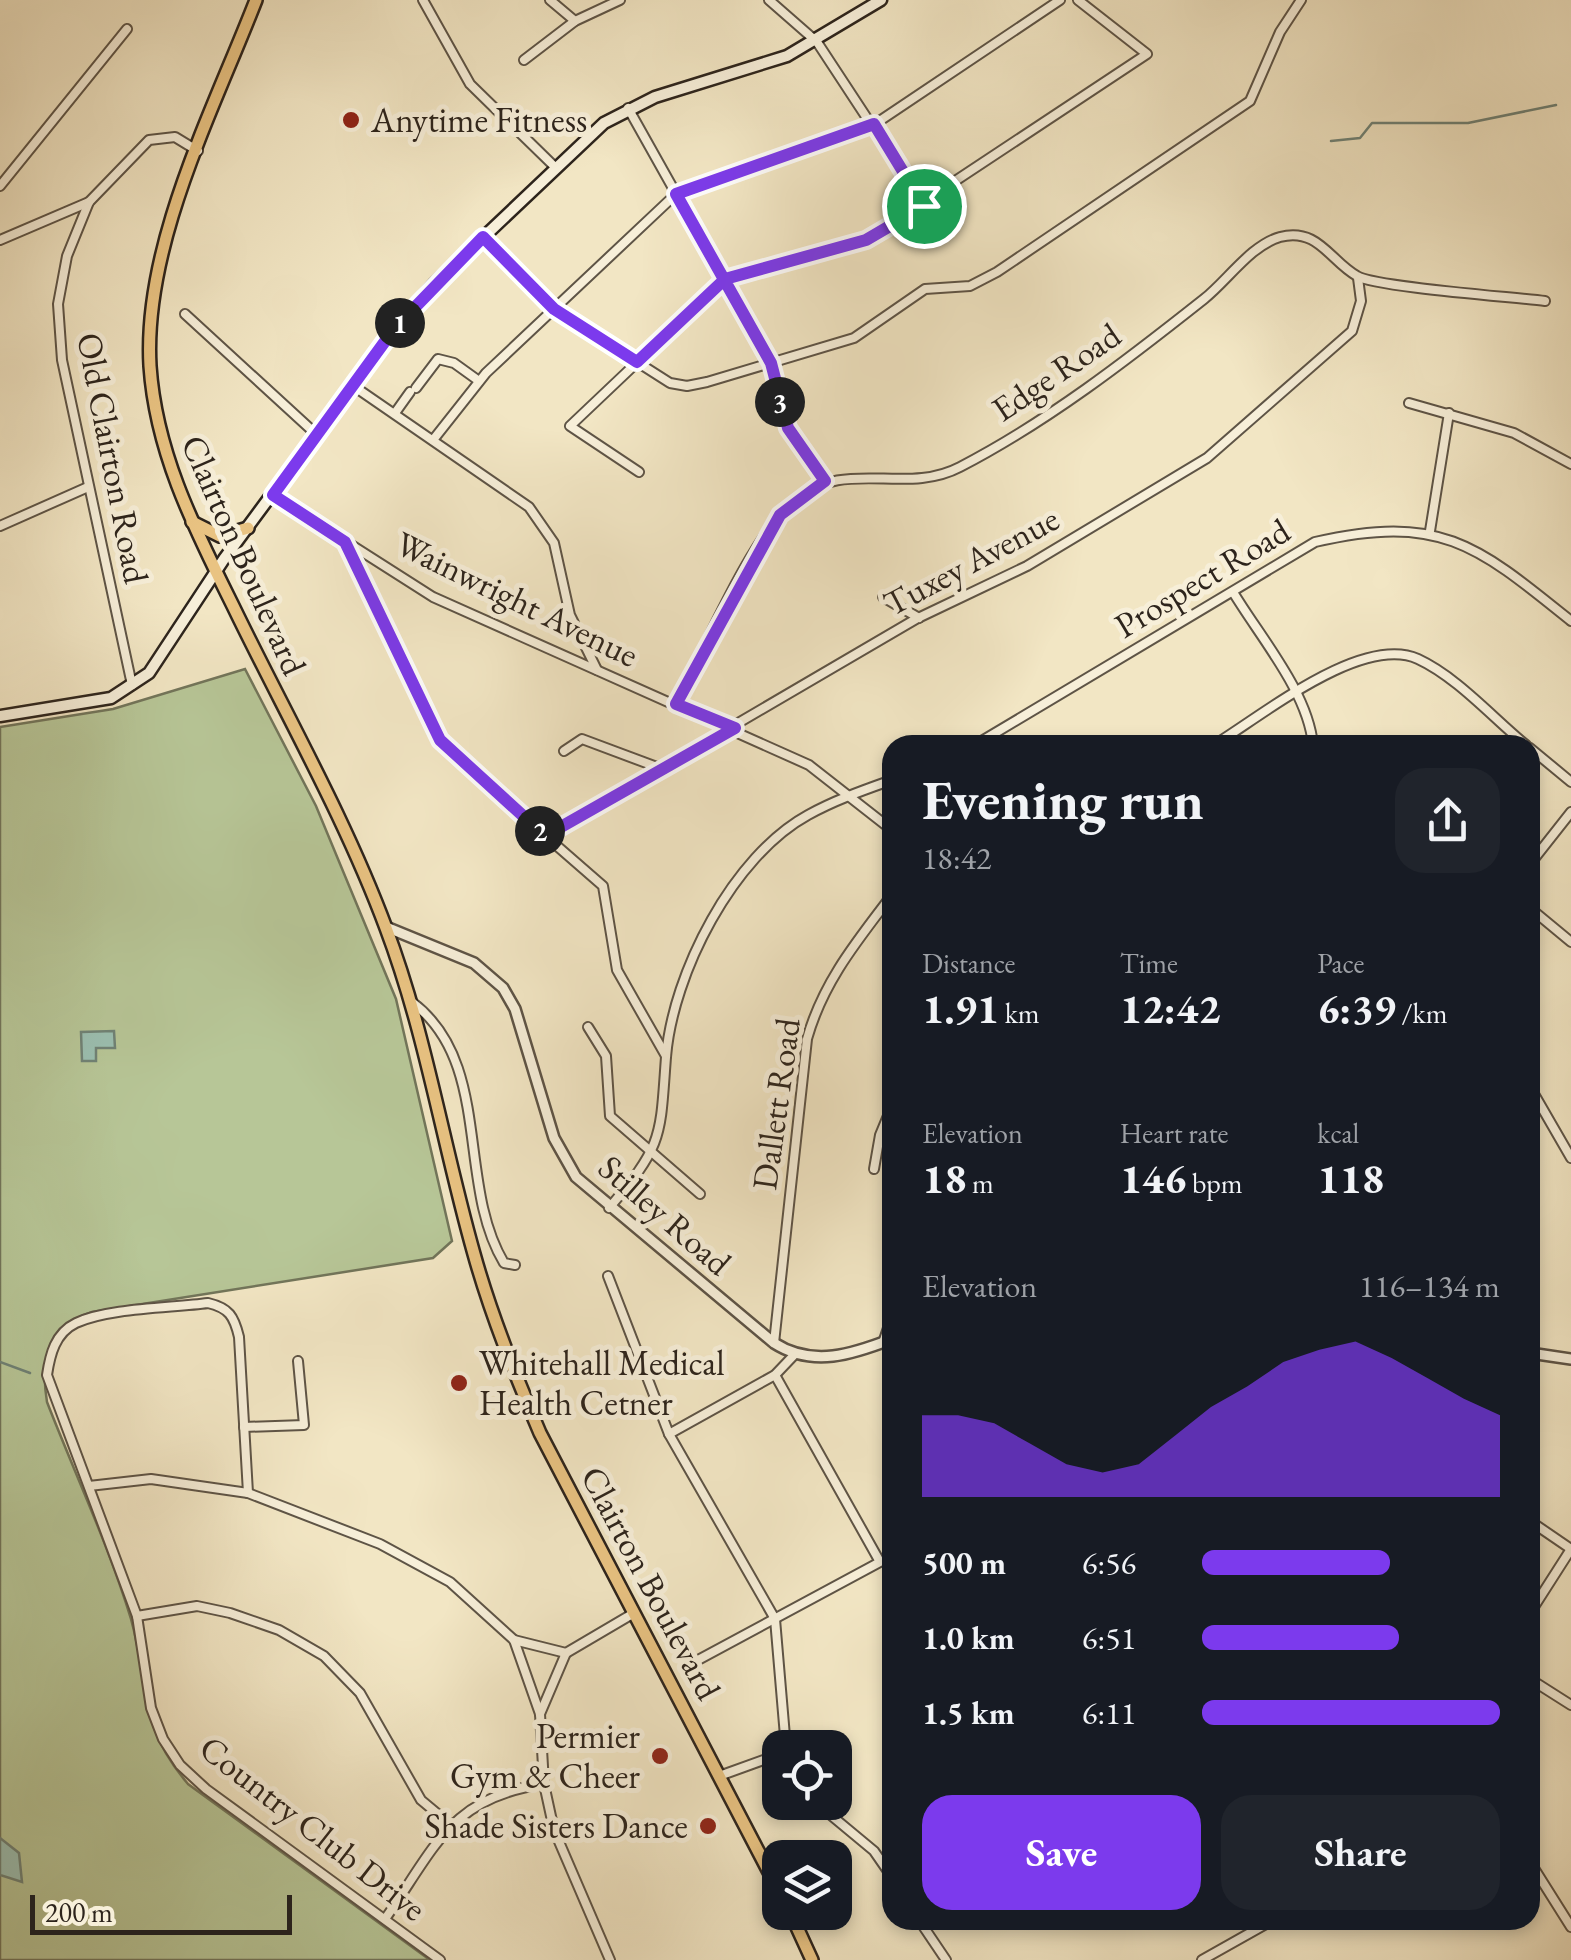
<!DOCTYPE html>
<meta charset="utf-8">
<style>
:root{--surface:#171b24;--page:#20242c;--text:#f1f3f6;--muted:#9ea1a6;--accent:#7c3aed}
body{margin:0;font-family:"EB Garamond",serif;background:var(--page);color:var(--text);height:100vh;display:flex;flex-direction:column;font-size:38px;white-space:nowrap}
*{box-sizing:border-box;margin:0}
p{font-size:32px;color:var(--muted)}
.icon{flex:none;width:55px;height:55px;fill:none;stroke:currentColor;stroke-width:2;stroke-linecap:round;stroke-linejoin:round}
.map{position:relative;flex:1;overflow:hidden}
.sheet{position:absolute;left:882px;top:735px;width:658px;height:1195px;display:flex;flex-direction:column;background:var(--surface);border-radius:30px;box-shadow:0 5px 15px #0003}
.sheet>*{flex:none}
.fabs{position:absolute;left:762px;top:1730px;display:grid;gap:20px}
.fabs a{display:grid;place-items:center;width:90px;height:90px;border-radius:20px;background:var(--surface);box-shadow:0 5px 15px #0003;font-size:50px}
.scale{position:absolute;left:30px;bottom:25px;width:262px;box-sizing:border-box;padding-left:10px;border:5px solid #2d241c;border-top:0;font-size:28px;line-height:35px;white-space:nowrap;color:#2d241c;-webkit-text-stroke:8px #f7efd9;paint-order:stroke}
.pin{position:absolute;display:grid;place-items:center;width:85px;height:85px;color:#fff;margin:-42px;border:5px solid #fff;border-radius:50%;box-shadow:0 2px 10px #0007}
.km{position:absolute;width:50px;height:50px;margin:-25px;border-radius:50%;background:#222;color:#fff;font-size:28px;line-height:50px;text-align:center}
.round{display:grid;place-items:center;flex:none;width:105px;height:105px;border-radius:30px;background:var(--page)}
.overview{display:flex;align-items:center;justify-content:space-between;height:170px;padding:0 40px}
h1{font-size:55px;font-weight:700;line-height:75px}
.stats{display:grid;grid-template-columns:repeat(3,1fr);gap:15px;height:170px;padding:10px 40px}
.stats div{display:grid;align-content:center}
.stats b{font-size:42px;font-weight:700}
.stats small{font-size:28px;font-weight:400}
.stats p{font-size:28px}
.chart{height:280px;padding:20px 40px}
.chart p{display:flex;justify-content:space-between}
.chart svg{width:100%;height:180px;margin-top:10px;fill:var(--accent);opacity:.7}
.cta{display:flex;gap:20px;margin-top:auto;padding:20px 40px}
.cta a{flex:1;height:115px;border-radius:30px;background:var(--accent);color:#fff;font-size:40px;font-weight:700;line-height:115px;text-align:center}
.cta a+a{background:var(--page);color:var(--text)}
ul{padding:0 40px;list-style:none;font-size:32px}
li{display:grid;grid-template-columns:160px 120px 1fr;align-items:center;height:75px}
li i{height:25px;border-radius:12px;background:var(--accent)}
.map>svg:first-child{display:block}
.green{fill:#b7c697;stroke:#72755a;stroke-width:2.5}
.water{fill:#9bc0b2;stroke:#6f8276;stroke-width:2.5}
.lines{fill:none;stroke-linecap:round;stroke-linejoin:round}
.stream{stroke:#6f8276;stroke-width:2.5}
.minor-casing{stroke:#5e5446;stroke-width:12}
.tertiary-casing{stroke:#5e5446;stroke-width:14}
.secondary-casing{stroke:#2d241c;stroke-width:15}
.trunk-casing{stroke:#2d241c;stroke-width:16}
.minor{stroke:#f7efd9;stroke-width:8}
.tertiary{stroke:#f7efd9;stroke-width:9}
.secondary{stroke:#f7efd9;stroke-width:10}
.trunk{stroke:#e9c382;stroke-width:11}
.route-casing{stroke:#fff;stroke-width:20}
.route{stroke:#7c3aed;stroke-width:12}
.poi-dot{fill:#8f2418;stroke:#f7efd9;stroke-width:4}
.labels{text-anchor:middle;stroke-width:10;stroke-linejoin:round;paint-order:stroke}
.poi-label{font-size:35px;fill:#2d241c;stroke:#f7efd9;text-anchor:start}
.street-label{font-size:35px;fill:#2d241c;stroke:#f7efd9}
</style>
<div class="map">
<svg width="1571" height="1960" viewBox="0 0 1571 1960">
<rect width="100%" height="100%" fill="#f2e6c4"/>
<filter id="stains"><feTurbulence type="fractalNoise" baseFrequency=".002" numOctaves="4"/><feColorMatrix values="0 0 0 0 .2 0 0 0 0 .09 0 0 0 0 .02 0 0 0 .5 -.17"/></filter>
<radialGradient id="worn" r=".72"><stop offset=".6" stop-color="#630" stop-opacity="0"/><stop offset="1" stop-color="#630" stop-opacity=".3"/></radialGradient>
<path class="green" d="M245,669L316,806L396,999L452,1241L433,1258L92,1312C47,1327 40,1359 47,1402C75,1474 109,1546 131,1619C150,1688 137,1724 188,1784L430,1960H0V727L113,709Z"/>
<g class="water">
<polygon points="114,1031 115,1048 96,1048 96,1061 82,1061 81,1032"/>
<polygon points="0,1838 19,1853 22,1882 0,1875"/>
</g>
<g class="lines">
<g class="stream">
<polyline points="1331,141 1360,138 1372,123 1468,123 1556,105"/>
<polyline points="0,1362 30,1373"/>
</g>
<defs>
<g id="minor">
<polyline points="423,0 470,84 556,168"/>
<polyline points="550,0 575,21"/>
<polyline points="769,0 817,42 924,205"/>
<polyline points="524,60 575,21 620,0"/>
<polyline points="628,108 771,363 788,427 825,481"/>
<polyline points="0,186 127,29"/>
<polyline points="483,237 554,309 670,383 687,386 707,382 854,338 925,289 970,286 997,272 1250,101 1280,32 1301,0"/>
<polyline points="0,240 89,202"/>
<polyline points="185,314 317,435"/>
<polyline points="352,385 529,507 554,543 570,615 597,670"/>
<polyline points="416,388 438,359 454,363 479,381"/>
<polyline points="1409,403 1514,433 1571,464"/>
<polyline points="395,413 410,392"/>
<polyline points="433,440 486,373 676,194 875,124 1060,0"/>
<polyline points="639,472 570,426 725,279 866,240 1147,54 1078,0"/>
<polyline points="273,495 433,597 809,765 892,830"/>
<polyline points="0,526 88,487"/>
<polyline points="1430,531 1449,413"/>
<polyline points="347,547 448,751 603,886 617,970 666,1056"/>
<path d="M1233,592C1260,637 1308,692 1313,745"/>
<polyline points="883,597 919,618"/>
<polyline points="132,685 62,360 58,304 67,256 89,202 149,140 175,137 198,151"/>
<path d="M676,704C705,649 749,540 794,501C844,457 905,496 960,467C1047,422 1127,360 1204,299C1227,281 1251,245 1280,237C1318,227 1330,261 1357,276C1375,287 1513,297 1545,301"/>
<path d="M975,745L1315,542C1440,513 1477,545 1571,621"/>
<path d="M1214,745C1263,715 1362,634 1418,659C1457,677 1493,718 1526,745"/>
<polyline points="1530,748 1571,782"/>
<polyline points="564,751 582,739 665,770"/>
<polyline points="545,836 916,619 1027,566 1207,458 1352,331 1361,301 1358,278"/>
<polyline points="1530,864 1571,812"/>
<polyline points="1530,908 1571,942"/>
<path d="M412,1002C493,1063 456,1183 504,1263L515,1265"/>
<polyline points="588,1027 606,1056 610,1116 700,1194"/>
<polyline points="1530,1087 1571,1158"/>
<polyline points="874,1169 880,1135 892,1106"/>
<path d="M609,1208C664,1144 660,1137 666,1057C673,973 733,856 808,815C835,800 864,790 892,780"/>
<polyline points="608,1276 669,1434 775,1619 786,1748"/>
<path d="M774,1343L807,1039C823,982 857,941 892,895"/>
<polyline points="883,1343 892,1316"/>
<polyline points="244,1427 304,1425 298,1361"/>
<polyline points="669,1434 775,1375 795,1354"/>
<polyline points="89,1486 151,1479 248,1493 380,1544 450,1582 514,1640 540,1714 544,1784 554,1830 610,1960"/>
<path d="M248,1493L239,1337C234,1316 229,1308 208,1303C171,1308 108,1308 76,1323C55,1333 50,1355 47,1375L137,1616L151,1708L163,1739L180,1765L206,1789L440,1960"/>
<polyline points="1530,1521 1571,1549"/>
<polyline points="1530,1613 1571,1549"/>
<polyline points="137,1616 197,1606 230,1613 279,1630 324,1656 360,1693 421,1800 451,1825"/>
<polyline points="514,1640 566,1653 634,1613"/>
<polyline points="685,1667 880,1562 775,1375"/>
<polyline points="1530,1679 1571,1705"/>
<polyline points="540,1714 566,1653"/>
<polyline points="722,1775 780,1754"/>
<polyline points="815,1802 874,1851 892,1877"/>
<polyline points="1530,1862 1571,1927"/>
<path d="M385,1919C435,1848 450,1797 544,1784"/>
<polyline points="919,1920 946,1960"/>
<polyline points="1202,1960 1273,1920"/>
</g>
<g id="tertiary">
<path d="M386,927L474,963L503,988L515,1009L554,1138L576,1177L774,1343C813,1368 853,1354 892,1339"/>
<polyline points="1530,1353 1571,1359"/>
</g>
<polyline id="secondary" points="0,716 111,698 149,673 224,559 394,329 434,284 604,123 655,97 787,56 881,0"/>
<g id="trunk">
<path d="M256,0C213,111 143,245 150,366C156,455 196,531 235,610C286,715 345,818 386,928C426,1034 443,1145 474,1254C491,1315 515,1374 540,1433L780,1893"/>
<polyline points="192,522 220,536 248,528"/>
<polyline points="790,1912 812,1960"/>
</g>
</defs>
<use href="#minor" class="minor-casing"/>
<use href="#tertiary" class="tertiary-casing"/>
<use href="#secondary" class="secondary-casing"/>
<use href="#trunk" class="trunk-casing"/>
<use href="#minor" class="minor"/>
<use href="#tertiary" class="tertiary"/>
<use href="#secondary" class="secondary"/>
<use href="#trunk" class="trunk"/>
</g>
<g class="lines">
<defs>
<polyline id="route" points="924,206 866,240 725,279 637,362 554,309 483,237 394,329 273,495 345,542 440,740 545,836 735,728 676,704 780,515 825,481 788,428 771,363 676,194 874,124 924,206"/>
</defs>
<use href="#route" class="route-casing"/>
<use href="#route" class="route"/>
</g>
<g class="poi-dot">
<circle cx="351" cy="120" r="10"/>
<circle cx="459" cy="1383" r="10"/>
<circle cx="660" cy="1756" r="10"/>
<circle cx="708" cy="1826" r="10"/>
</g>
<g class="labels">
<g class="poi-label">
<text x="371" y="132">Anytime Fitness</text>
<text x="479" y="1375">Whitehall Medical<tspan x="479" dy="40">Health Cetner</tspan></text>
<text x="640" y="1748" text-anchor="end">Permier<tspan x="640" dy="40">Gym &amp; Cheer</tspan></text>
<text x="688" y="1838" text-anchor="end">Shade Sisters Dance</text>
</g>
<g class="street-label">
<text transform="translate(1056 372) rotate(-34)" y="12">Edge Road</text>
<text transform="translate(113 458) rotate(79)" y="12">Old Clairton Road</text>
<text transform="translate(244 555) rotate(66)" y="12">Clairton Boulevard</text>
<text transform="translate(971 561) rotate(-28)" y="12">Tuxey Avenue</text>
<text transform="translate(1202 578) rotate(-31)" y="12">Prospect Road</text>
<text transform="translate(517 599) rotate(26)" y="12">Wainwright Avenue</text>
<text transform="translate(776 1104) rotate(-82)" y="12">Dallett Road</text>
<text transform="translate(665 1215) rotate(41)" y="12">Stilley Road</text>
<text transform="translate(651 1583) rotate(62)" y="12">Clairton Boulevard</text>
<text transform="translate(313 1828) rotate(38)" y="12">Country Club Drive</text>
</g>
</g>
<rect width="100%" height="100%" filter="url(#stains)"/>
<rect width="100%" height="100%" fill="url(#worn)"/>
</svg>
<div class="fabs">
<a><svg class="icon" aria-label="locate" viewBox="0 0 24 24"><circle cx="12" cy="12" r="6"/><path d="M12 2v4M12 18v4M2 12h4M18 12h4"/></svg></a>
<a><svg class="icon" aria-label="layers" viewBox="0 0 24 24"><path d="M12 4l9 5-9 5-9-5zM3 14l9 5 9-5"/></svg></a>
</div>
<div class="scale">200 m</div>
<div class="pin" style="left:924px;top:206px;background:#1e9e55"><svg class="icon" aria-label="arrive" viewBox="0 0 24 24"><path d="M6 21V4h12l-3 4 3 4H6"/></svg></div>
<b class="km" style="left:400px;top:323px">1</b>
<b class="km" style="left:540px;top:831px">2</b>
<b class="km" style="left:780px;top:402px">3</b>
<section class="sheet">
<div class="overview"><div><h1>Evening run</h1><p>18:42</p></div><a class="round"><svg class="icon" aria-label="share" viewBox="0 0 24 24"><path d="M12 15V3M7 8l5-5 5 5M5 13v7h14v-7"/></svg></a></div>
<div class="stats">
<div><p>Distance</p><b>1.91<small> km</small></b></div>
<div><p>Time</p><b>12:42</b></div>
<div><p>Pace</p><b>6:39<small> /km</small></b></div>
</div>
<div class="stats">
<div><p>Elevation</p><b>18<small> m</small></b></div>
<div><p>Heart rate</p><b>146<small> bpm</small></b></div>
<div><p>kcal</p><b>118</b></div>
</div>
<div class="chart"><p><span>Elevation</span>116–134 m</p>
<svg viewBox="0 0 160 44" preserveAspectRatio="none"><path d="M0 44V24L10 24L20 26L30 31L40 36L50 38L60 36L70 29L80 22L90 17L100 11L110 8L120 6L130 10L140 15L150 20L160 24V44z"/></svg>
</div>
<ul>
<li><b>500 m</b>6:56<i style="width:63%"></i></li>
<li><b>1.0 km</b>6:51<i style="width:66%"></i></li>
<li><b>1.5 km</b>6:11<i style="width:100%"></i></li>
</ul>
<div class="cta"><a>Save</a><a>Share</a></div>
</section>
</div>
